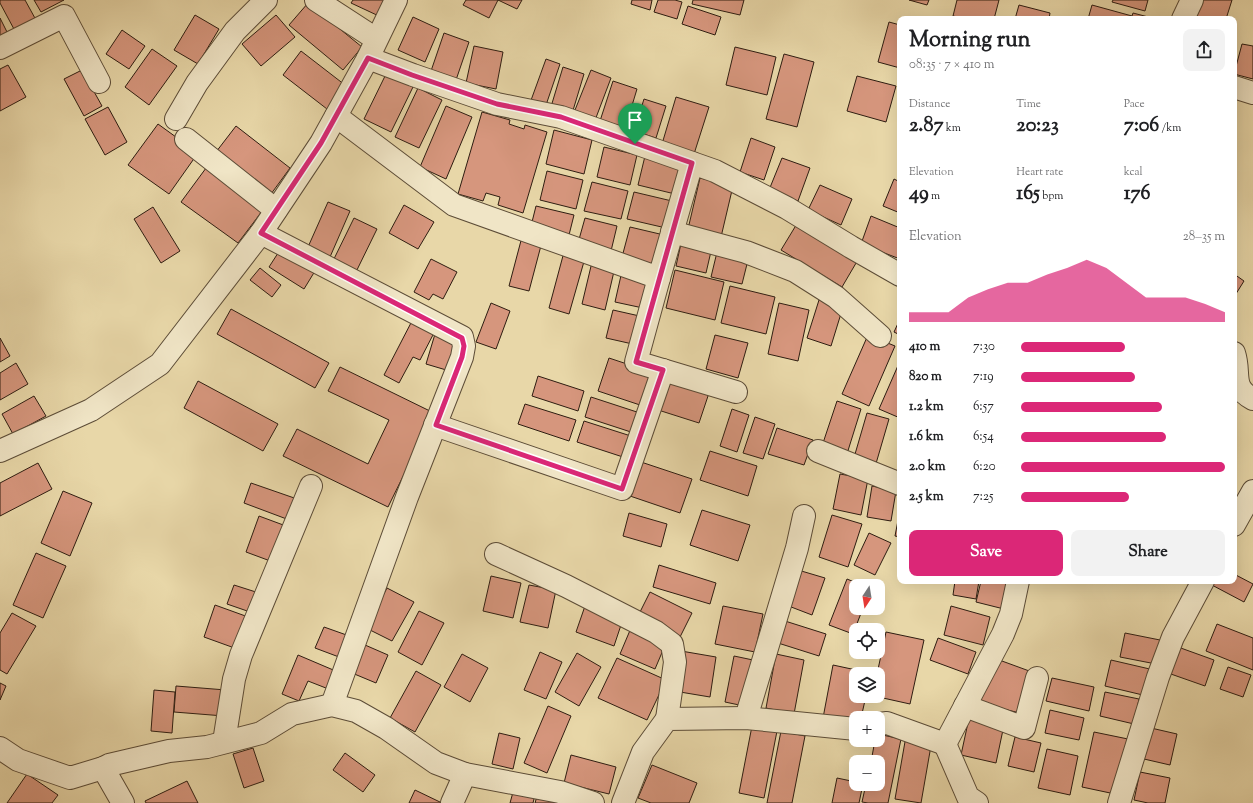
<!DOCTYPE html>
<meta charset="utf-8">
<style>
:root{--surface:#fff;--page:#f2f2f2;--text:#202124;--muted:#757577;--accent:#db2777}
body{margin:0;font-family:"Sorts Mill Goudy",serif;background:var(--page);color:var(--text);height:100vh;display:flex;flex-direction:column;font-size:15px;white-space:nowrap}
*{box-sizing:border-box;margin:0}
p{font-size:13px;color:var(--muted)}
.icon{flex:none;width:22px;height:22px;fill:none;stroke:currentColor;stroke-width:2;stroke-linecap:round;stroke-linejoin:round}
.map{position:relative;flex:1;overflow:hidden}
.sheet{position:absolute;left:897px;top:16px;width:340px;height:568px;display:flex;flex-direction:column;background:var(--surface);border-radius:8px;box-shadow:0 4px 16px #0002}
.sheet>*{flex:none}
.needle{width:26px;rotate:192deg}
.controls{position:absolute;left:849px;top:579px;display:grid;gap:8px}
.controls a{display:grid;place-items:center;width:36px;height:36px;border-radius:8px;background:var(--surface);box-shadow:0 4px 16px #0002;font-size:20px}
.pin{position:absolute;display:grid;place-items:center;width:34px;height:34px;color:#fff;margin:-41px -17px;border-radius:50% 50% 50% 0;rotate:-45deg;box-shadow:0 0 4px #0007}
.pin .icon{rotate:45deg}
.round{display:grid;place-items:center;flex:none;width:42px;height:42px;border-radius:8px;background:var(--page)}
.summary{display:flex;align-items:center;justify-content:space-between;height:68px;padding:0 12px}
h1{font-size:22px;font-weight:800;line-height:30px}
.stats{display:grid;grid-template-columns:repeat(3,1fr);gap:6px;height:68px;padding:4px 12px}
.stats div{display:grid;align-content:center}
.stats b{font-size:20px;font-weight:800}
.stats small{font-size:11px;font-weight:400}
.stats p{font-size:11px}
.chart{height:112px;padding:8px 12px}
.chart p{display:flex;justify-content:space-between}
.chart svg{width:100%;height:72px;margin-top:4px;fill:var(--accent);opacity:.7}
.cta{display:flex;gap:8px;margin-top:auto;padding:8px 12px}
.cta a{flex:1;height:46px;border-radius:8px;background:var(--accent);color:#fff;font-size:16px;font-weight:800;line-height:46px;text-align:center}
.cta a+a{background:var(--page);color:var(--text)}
ul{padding:0 12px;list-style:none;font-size:13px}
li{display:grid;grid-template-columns:64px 48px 1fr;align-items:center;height:30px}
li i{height:10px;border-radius:5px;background:var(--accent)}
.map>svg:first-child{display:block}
.building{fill:#d6967d;stroke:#2e1d11}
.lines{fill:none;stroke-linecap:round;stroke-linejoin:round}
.minor-casing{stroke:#5c4c37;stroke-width:24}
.tertiary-casing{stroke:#5c4c37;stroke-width:24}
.minor{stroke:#f0e5c6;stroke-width:22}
.tertiary{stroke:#f0e5c6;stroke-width:22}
.route-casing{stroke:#fff;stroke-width:8}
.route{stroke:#db2777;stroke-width:5}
</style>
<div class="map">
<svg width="1253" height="803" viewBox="0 0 1253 803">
<rect width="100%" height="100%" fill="#e8d7a8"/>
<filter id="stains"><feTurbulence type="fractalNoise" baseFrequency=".005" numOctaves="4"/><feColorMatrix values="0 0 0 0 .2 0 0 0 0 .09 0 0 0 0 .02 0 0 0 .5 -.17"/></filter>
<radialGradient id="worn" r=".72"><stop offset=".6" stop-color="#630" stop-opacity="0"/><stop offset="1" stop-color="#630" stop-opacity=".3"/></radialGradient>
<g class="building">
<polygon points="0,0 25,0 36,20 15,31 0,3"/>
<polygon points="34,0 64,0 41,12"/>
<polygon points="353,0 389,0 381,17 351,3"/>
<polygon points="466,0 522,0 517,9 498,0 489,18 463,5"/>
<polygon points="632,0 652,0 650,10 631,4"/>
<polygon points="658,0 675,0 682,2 677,19 654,12"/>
<polygon points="693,0 744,0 740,15 692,4"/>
<polygon points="909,0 929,0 927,5"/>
<polygon points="957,0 999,0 994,19 969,19 953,16"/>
<polygon points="1113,0 1148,0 1145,11 1112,2"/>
<polygon points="1198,0 1232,0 1226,19 1198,19 1193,18"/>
<polygon points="308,3 362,47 343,70 289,25"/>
<polygon points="1019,5 1050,13 1049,19 1015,19"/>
<polygon points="1092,5 1132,16 1131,19 1088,19"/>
<polygon points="688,6 721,17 715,35 682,24"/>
<polygon points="1133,13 1156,19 1131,19"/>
<polygon points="195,15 219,29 198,64 174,50"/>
<polygon points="276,15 295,37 261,66 242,44"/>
<polygon points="413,17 439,29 425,62 398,50"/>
<polygon points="0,18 8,34 0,38"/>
<polygon points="889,22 900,25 900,68 878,62"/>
<polygon points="122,30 145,46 129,69 106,54"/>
<polygon points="444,33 469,42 456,80 431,71"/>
<polygon points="1242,44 1253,46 1253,79 1234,74"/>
<polygon points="474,46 503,52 496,89 466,83"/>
<polygon points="735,47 776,57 767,95 726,85"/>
<polygon points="152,49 177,66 149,105 125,87"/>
<polygon points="301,51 345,85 327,109 283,75"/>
<polygon points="784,54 814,62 797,127 766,119"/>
<polygon points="546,59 560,64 545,108 530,103"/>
<polygon points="8,65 26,97 0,111 0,69"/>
<polygon points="563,67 584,74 571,117 550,110"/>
<polygon points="82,70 102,106 84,116 64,79"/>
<polygon points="591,70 611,78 594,123 573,115"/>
<polygon points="386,74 413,87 391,132 364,119"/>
<polygon points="857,76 896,86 886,122 847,111"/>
<polygon points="613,81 637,89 624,132 599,124"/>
<polygon points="418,88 442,100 419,148 395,137"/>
<polygon points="676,97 709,107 694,154 662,144"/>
<polygon points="644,99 666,106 656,138 634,131"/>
<polygon points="446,106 472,117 446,179 420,167"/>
<polygon points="108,107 127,142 105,155 85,119"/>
<polygon points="482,112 510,120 509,124 524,129 525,125 547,132 523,213 498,205 500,197 486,193 483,201 458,194"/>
<polygon points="158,124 198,153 169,194 128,165"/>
<polygon points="236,126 290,168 271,194 216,152"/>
<polygon points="554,130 592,140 584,174 546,164"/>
<polygon points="751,138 775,147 764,180 740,172"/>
<polygon points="604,147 637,155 630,185 597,177"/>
<polygon points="645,156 682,165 675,194 638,185"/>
<polygon points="782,158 810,168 798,201 769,190"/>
<polygon points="209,164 266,206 238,243 181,202"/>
<polygon points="547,171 583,180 576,209 540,200"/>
<polygon points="700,178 733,186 721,237 688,229"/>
<polygon points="894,179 900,182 900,213 883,206"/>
<polygon points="592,182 628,191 621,219 584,211"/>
<polygon points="820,185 852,199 841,225 808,210"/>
<polygon points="634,192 672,201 666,228 627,219"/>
<polygon points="328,202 350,211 330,257 308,247"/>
<polygon points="404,205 434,222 418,249 389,233"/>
<polygon points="536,206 574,215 568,239 530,230"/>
<polygon points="153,207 180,251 161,263 134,219"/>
<polygon points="871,216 900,228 900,259 861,244"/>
<polygon points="354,218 377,229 354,276 331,265"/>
<polygon points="585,218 617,226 611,251 578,243"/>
<polygon points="798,222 859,258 842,287 781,250"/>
<polygon points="630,227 664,235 656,265 622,257"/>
<polygon points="523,233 543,238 529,291 509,286"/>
<polygon points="682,239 712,247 706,273 676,266"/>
<polygon points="718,248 749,256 742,284 711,277"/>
<polygon points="280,250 315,271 304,289 269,267"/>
<polygon points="564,252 585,258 569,314 549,308"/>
<polygon points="431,259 457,272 443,299 433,294 429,300 414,292"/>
<polygon points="592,262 615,267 605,310 582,304"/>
<polygon points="260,268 281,285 272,297 250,280"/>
<polygon points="675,270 724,282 715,320 666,308"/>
<polygon points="622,271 651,278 643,308 615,302"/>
<polygon points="1234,274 1244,281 1234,297"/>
<polygon points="730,286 775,297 766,334 721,323"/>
<polygon points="819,300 843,307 831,346 807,338"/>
<polygon points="491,303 510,311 496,349 476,342"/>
<polygon points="779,303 809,310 798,361 768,354"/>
<polygon points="231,309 329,363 315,388 217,334"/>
<polygon points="613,310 644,317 637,345 606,338"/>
<polygon points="413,319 435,331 420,360 413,357 399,383 384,375"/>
<polygon points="900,319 900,335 894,332"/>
<polygon points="435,334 462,342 453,372 426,364"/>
<polygon points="715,335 748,343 738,378 706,369"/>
<polygon points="868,335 895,346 869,406 842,394"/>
<polygon points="0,338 10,356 0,362"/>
<polygon points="609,358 654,373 643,406 598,391"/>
<polygon points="900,361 900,418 879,409"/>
<polygon points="16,363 28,384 0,400 0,373"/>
<polygon points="340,367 434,413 388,507 283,456 297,429 368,464 389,420 328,391"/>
<polygon points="538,376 584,391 578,411 532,396"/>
<polygon points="665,379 709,393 699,423 655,409"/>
<polygon points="198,381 278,424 263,451 184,408"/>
<polygon points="34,396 46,416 13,434 2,414"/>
<polygon points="591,397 643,414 637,434 585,417"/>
<polygon points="837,401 861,409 846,457 821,449"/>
<polygon points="525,404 576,420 569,441 518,424"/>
<polygon points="732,409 749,415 737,452 720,446"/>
<polygon points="867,413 889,419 875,467 853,461"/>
<polygon points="755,417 775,424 763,459 743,453"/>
<polygon points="584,421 634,437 626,458 577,442"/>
<polygon points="777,428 813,440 804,465 768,454"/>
<polygon points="710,451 757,466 748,496 700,480"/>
<polygon points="641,462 692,479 680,513 630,496"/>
<polygon points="38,463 52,489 0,516 0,483"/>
<polygon points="840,474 868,479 861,515 833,509"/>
<polygon points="251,483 300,500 292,521 244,503"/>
<polygon points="872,486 896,491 891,521 867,517"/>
<polygon points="63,491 92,503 70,556 41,543"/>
<polygon points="702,510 750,525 738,561 690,545"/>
<polygon points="900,510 900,537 895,536"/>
<polygon points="629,513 667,524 661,547 623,536"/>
<polygon points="832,515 862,524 848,567 819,557"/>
<polygon points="259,516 286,526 273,562 246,552"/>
<polygon points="869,533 891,543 875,575 854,565"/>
<polygon points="36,553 66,566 43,618 13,605"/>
<polygon points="659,565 716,583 710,604 653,587"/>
<polygon points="798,570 825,578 812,615 786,605"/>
<polygon points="1234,574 1253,584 1244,602 1210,584 1212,581 1234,581"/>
<polygon points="491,576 521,583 513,618 483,611"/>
<polygon points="847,579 864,586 856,586 856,608 863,608 853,634 829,625"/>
<polygon points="955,581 979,581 976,599 953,595"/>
<polygon points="981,581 1015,581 1008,610 976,602"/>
<polygon points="234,585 259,593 253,613 227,604"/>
<polygon points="529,585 556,590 548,628 520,622"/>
<polygon points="387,588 414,602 392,641 366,628"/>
<polygon points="650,592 692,613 680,637 638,616"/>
<polygon points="215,605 251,618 240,650 204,637"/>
<polygon points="585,606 623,619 614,646 576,632"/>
<polygon points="723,606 763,614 755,652 715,644"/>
<polygon points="951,606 990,617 983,645 944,635"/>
<polygon points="419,611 444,623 422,665 398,652"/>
<polygon points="12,613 36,626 7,674 0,670 0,633"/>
<polygon points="785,621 826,634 819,656 778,643"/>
<polygon points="1217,624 1253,638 1253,670 1206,651"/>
<polygon points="324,627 355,638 347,660 315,648"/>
<polygon points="631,628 666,643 655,669 620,654"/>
<polygon points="886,632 924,640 910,704 874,696 878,696 878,674 877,674"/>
<polygon points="1125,633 1160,640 1156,664 1120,657"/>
<polygon points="938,638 976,652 968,674 930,660"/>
<polygon points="365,645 388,655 376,683 352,673"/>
<polygon points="1178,647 1214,660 1205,686 1168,673"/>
<polygon points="681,651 716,657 710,697 674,691"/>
<polygon points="540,652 562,662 546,699 524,690"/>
<polygon points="577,653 601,667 579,706 555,692"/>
<polygon points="462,654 488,668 470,702 444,687"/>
<polygon points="776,654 804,660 794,714 766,708"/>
<polygon points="298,655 338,672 331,690 308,681 299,701 282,694"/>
<polygon points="734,656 753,660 744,706 725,702"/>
<polygon points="991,657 1032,672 1020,713 978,703"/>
<polygon points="617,658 666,680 647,720 598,698"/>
<polygon points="1111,660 1154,670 1147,696 1105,686"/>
<polygon points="833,665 870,673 870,674 856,674 856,696 866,696 861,718 823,718"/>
<polygon points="1228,667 1251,675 1243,697 1220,689"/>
<polygon points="416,671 441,685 415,732 390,718"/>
<polygon points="1052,678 1094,687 1089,711 1046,701"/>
<polygon points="0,683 6,686 0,700"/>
<polygon points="176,686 226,690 224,716 174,712"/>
<polygon points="154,690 175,692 172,733 151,731"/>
<polygon points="1105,692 1139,699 1134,724 1100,716"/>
<polygon points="548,706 571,716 547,773 524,763"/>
<polygon points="1050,710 1084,718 1079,740 1045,733"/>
<polygon points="969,718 1004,725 996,763 961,755"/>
<polygon points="752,726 777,731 764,798 739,793"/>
<polygon points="1151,728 1177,734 1170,765 1144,759"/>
<polygon points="781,731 805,736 792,803 767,803"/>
<polygon points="1094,732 1128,739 1115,794 1082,787"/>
<polygon points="499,733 520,738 513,769 492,764"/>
<polygon points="878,734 901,739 888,803 868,803 862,802 866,784 878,784 878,762 871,762 875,740 878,740"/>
<polygon points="906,736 932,740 921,803 895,799"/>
<polygon points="1015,737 1041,743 1034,772 1008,766"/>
<polygon points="253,748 264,781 244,788 233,754"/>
<polygon points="1047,749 1078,756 1070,795 1038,788"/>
<polygon points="345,753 375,775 363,792 333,770"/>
<polygon points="571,755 616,767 609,794 564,783"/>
<polygon points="652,765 697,783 689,803 651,803 638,798"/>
<polygon points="1140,772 1170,778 1165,803 1148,803 1134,800"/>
<polygon points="27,774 58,795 52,803 7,803"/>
<polygon points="837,778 856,782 856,784 863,784 859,803 832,803"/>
<polygon points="187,781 198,803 146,803 145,801"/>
<polygon points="515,785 536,791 533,803 510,803"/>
<polygon points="415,790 442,803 409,803"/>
<polygon points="538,793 559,798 557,803 535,803"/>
</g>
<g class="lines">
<defs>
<g id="minor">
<polyline points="316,0 376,39"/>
<polyline points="1183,19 1192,0"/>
<polyline points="0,48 64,16 99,82"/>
<polyline points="368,58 413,75 497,104 561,117 715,171 787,208 851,247 900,275"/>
<polyline points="1234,87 1253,93"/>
<polyline points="336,116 454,205 659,278 692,163"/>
<polyline points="176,119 197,83 235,31 266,0"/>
<polyline points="186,139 276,210"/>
<polyline points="672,232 746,252 795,271 836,297 880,336"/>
<polyline points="261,233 462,337 464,346 462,357 407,497 332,705"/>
<polyline points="659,278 636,362 736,392"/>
<path d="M1234,353C1241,374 1230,387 1253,399"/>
<polyline points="435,425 622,489 663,370"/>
<polyline points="818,451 900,484"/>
<polyline points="1234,525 1253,491"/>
<polyline points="496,554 566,586 656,632 672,644 675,662 667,719"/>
<polyline points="965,706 1024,728 1037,678"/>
<polyline points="746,718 797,548 804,516"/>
<polyline points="878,724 887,723 945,744 1003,634 1011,614 1018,581"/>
<polyline points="224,742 234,679 241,655 311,486"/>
<polyline points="945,744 968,797 977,803"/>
<polyline points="0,748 18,760 70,778 103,768 109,765 169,751 207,747 261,733 292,714 332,705 356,711 386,728 436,763 465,774 560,792 593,803"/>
<polyline points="103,768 123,803"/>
<polyline points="452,803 465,774"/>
<polyline points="623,803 643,752 667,719 746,718 856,729"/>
<polyline points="1119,803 1158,677 1173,637 1203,581"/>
</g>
<polyline id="tertiary" points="0,451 91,410 160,364 261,233 321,143 368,58 396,0"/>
</defs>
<use href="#minor" class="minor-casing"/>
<use href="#tertiary" class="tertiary-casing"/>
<use href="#minor" class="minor"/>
<use href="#tertiary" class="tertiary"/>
</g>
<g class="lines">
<defs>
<polygon id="route" points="368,58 412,75 497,104 561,117 692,163 636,362 663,370 622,489 436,425 462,357 464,346 462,338 261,233 321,143"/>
</defs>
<use href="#route" class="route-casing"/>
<use href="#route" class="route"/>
</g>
<rect width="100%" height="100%" filter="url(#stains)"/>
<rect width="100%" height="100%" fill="url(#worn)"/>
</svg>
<div class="controls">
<a><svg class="needle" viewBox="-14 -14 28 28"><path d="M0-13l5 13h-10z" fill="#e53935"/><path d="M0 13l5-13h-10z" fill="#757577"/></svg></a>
<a><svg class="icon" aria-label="locate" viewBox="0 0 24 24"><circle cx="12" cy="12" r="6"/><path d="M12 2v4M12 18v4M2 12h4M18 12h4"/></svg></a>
<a><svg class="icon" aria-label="layers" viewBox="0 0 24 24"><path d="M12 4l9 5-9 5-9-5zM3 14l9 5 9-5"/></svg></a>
<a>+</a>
<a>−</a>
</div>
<div class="pin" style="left:635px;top:144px;background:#1e9e55"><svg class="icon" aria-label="arrive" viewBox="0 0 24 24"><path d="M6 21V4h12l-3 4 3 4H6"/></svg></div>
<section class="sheet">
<div class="summary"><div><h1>Morning run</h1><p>08:35 · 7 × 410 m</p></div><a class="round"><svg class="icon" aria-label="share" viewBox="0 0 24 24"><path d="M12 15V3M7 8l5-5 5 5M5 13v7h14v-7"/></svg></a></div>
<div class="stats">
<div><p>Distance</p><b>2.87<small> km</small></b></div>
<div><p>Time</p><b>20:23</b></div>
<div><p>Pace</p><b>7:06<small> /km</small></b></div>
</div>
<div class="stats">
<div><p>Elevation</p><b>49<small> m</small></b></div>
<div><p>Heart rate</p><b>165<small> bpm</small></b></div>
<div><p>kcal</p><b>176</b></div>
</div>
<div class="chart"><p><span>Elevation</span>28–35 m</p>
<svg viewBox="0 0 160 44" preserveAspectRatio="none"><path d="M0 44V38L10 38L20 38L30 29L40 24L50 20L60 20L70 15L80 11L90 6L100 11L110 20L120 29L130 29L140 29L150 33L160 38V44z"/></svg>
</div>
<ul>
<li><b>410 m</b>7:30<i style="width:51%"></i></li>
<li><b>820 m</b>7:19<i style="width:56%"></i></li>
<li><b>1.2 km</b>6:57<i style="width:69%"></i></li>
<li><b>1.6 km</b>6:54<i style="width:71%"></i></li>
<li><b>2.0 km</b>6:20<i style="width:100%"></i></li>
<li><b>2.5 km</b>7:25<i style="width:53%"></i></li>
</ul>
<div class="cta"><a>Save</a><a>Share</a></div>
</section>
</div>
